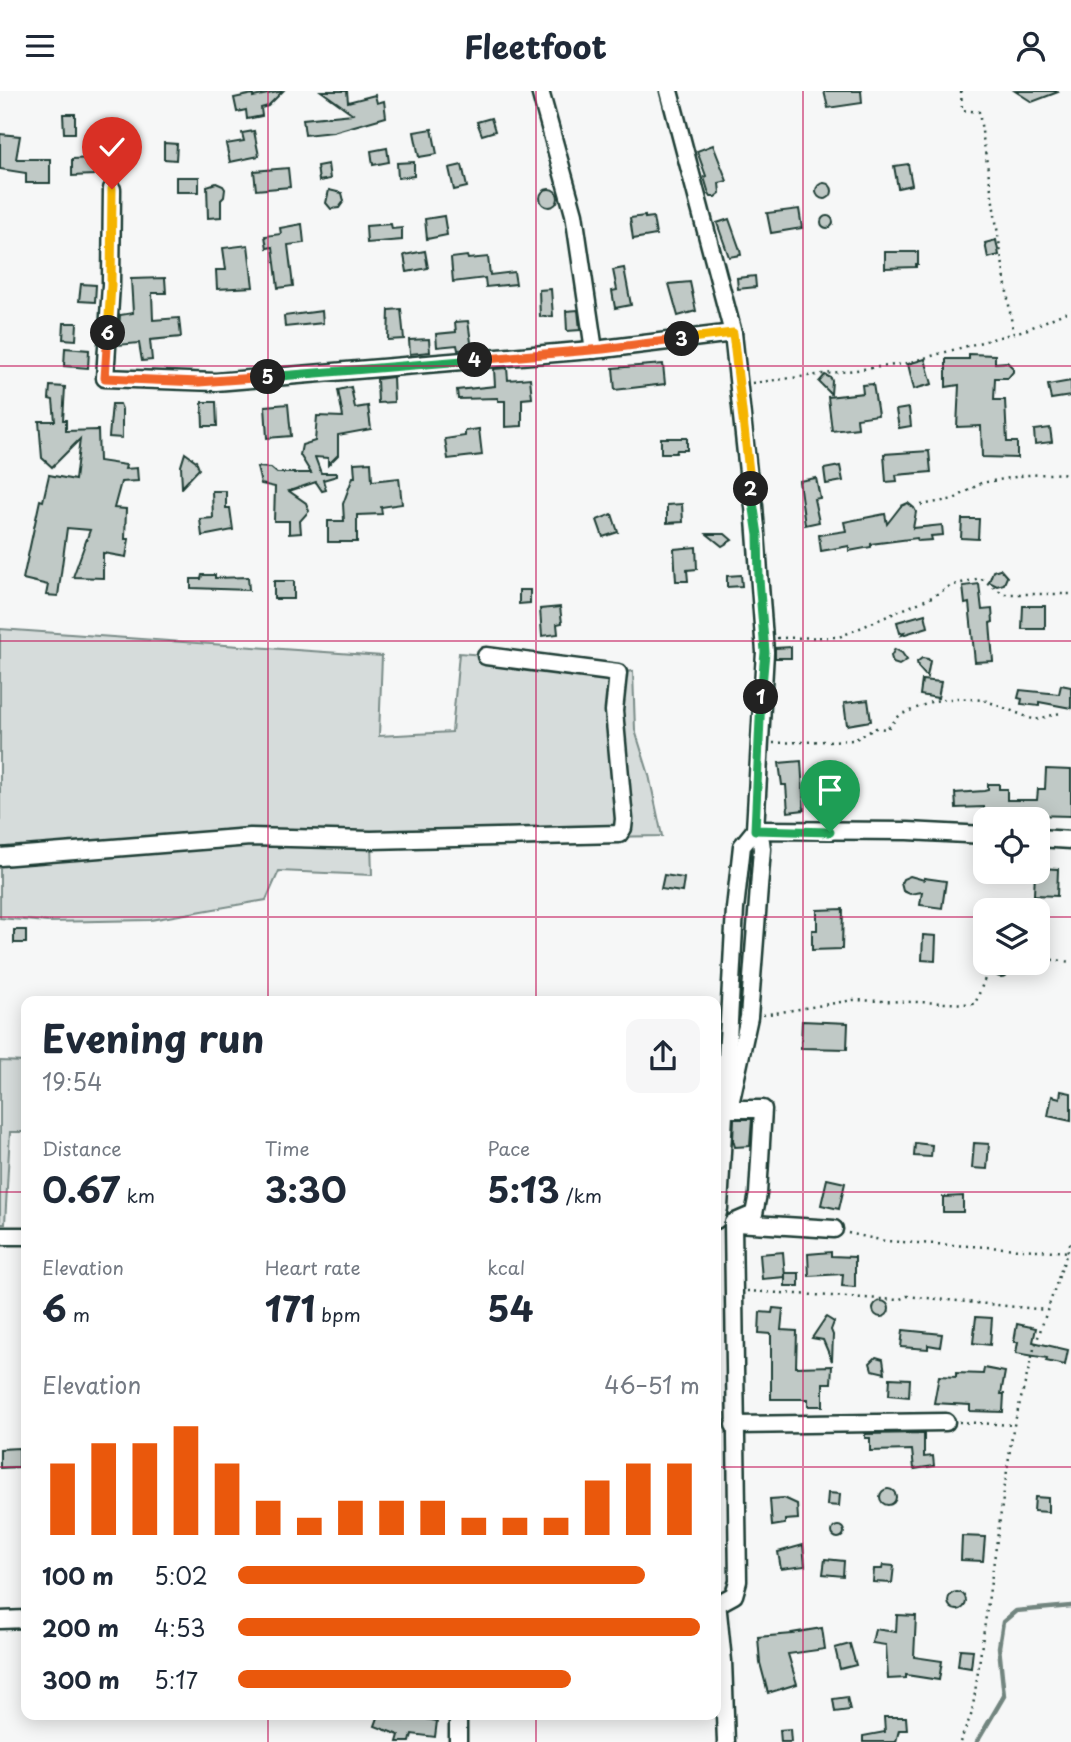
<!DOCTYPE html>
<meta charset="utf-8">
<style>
:root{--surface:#fff;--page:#f6f6f7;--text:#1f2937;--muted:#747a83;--accent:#ea580c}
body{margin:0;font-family:"Playpen Sans",sans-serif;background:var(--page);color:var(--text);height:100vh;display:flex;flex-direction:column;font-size:26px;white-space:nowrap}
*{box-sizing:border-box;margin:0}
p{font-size:23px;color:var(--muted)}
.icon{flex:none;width:38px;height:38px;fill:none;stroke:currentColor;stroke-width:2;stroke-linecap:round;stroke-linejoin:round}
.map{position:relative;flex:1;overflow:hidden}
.panel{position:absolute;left:21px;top:905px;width:700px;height:724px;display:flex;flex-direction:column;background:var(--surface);border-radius:14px;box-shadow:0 4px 18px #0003}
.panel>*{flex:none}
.controls{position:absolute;left:973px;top:716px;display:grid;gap:14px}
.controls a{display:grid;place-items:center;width:77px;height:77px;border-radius:14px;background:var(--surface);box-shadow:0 4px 18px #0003;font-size:35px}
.pin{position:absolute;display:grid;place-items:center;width:60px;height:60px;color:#fff;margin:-72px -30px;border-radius:50% 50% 50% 0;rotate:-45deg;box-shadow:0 0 7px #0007}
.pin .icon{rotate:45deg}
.km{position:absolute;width:35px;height:35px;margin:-18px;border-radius:50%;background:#222;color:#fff;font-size:19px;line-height:35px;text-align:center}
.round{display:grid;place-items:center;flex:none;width:74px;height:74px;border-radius:14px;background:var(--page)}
.summary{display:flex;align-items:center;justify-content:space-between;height:119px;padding:0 21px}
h1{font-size:38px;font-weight:700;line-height:52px}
.stats{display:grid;grid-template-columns:repeat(3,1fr);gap:10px;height:119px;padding:7px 21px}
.stats div{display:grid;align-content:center}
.stats b{font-size:35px;font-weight:700}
.stats small{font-size:19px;font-weight:400}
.stats p{font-size:19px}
.chart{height:196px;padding:14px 21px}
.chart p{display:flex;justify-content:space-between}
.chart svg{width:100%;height:126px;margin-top:7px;stroke:var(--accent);stroke-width:6}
ul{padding:0 21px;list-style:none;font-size:23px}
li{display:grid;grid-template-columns:112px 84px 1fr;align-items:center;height:52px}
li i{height:18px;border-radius:9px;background:var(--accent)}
header{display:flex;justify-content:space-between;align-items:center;height:91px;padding:0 21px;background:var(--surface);font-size:32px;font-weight:700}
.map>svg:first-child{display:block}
.green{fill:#d6dcdb;stroke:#7a8c88;stroke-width:2}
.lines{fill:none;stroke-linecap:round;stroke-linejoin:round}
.stream{stroke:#72857f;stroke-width:4.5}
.building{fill:#c0c9c6;stroke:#1f3d34;stroke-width:2}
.minor-casing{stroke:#1f3d34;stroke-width:21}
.path{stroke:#1f3d34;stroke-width:2.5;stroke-dasharray:2 5;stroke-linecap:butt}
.minor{stroke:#fff;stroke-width:16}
.split-1-casing{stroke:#fff;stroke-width:14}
.split-2-casing{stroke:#fff;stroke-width:14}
.split-3-casing{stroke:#fff;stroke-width:14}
.split-4-casing{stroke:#fff;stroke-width:14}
.split-5-casing{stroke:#fff;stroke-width:14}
.split-6-casing{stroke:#fff;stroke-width:14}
.split-7-casing{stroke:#fff;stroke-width:14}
.split-1{stroke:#22a559;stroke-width:9}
.split-2{stroke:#22a559;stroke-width:9}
.split-3{stroke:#f5b400;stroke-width:9}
.split-4{stroke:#f0652b;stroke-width:9}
.split-5{stroke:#22a559;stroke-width:9}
.split-6{stroke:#f0652b;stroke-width:9}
.split-7{stroke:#f5b400;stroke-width:9}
.grid{fill:none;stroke:#c2185b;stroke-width:2;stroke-opacity:0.55}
</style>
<header><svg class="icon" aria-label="menu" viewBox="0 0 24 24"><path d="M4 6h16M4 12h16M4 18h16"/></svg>Fleetfoot<svg class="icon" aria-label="person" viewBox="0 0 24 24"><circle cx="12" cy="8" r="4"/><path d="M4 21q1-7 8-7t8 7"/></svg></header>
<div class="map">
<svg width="1071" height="1651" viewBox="0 0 1071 1651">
<rect width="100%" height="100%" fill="#f6f7f7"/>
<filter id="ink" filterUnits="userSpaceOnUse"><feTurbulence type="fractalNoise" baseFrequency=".0143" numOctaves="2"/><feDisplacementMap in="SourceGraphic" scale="14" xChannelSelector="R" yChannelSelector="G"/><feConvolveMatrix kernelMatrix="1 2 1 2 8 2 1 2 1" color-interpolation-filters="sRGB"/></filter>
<g filter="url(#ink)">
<g class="green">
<polygon points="0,538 382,565 379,645 452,641 459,562 484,564 618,582 633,580 635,639 649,684 662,745 371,750 372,784 279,780 266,809 151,829 47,831 0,827"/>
<polygon points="0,970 26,971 26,1041 10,1041 5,1133 0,1133"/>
</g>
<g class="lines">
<polyline class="stream" points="977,1651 1004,1605 999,1556 1003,1531 1016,1520 1071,1515"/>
</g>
<g class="building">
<polygon points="283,0 268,15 261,17 262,25 247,28 246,19 237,21 234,7 253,3 253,6"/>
<polygon points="321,0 347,0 348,11 375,4 377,12 384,10 386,26 333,41 305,44 303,28 353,23"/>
<polygon points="824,0 861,0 862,12 828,17"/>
<polygon points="1015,0 1057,0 1058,1 1032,11"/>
<polygon points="63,23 75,23 75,42 64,42"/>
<polygon points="491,27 495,40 482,44 477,31"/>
<polygon points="432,38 437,63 419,66 414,41"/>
<polygon points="254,40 259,65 230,71 226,53 244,50 242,42"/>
<polygon points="0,43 20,45 16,68 50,68 50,92 26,92 26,82 0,78"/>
<polygon points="164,52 177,53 176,69 164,68"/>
<polygon points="713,54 727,90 719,92 720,102 715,106 711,106 709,103 704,86 706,85 697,60"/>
<polygon points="387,57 389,71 373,74 371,60"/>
<polygon points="93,67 94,84 72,85 72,68"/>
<polygon points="414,71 414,85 398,87 397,72"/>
<polygon points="328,73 330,88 319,90 317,75"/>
<polygon points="908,73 912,94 898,97 894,75"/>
<polygon points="462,74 467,96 454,99 449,77"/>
<polygon points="288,77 290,96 256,99 254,80"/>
<rect x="176" y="86" width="23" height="15"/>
<polygon points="216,92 223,95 225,98 224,106 221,109 221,126 208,127 207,95"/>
<circle cx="824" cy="100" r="8"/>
<circle cx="549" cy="107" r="9"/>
<polygon points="329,99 342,102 344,110 339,117 331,118 326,112"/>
<polygon points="799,118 802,137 771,142 767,122"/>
<circle cx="827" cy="131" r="6"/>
<polygon points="444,125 447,144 427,148 425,128"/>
<polygon points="645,125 645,127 653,126 656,144 633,148 630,127"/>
<polygon points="729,128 740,159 741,164 729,166 717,132"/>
<polygon points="302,133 304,152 288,154 293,195 278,197 273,156 267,157 265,145 281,143 280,137"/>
<polygon points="391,133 392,138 402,137 402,149 367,152 366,135"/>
<polygon points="996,149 999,164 988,167 985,152"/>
<polygon points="248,154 253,196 217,198 216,179 226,179 223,157"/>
<polygon points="425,160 428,177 407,181 404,164"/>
<polygon points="885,161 918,161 918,173 916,173 916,176 885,177"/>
<polygon points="467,165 468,168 488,166 490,184 514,181 516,193 486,196 485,187 453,191 451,167"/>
<polygon points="624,177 631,214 615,217 612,200 617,199 613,179"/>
<polygon points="755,185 756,196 738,198 737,187"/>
<polygon points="165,187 166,202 152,202 153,229 179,227 181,246 150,249 152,269 142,270 139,252 118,254 120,224 133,222 131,188"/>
<polygon points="690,191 696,220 678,225 669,193"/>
<polygon points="81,193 96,194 95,211 79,210"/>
<polygon points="551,198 553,225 540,226 539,199"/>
<polygon points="401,218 404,248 388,249 389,219"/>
<polygon points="578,219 580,239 567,240 566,220"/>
<polygon points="322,220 323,232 285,236 284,225"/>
<polygon points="468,230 472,258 458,259 457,254 437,256 436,243 456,241 455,231"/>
<polygon points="64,232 77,232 76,249 63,248"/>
<polygon points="429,248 430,261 410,263 409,249"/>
<polygon points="65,257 89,259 88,277 64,275"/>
<polygon points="969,263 995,264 995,272 1007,271 1013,277 1013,281 1008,287 995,287 994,309 1005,309 1007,351 1017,351 1017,367 982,366 981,335 957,336 959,294 946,296 946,268 969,268"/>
<polygon points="925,268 932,293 914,298 908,273"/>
<polygon points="663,273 665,293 615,299 613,277"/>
<polygon points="507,277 508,289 530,287 532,307 522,308 522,335 505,336 505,310 498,310 498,307 458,308 457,299 495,295 494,278"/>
<polygon points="825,284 831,287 832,290 831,303 819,291"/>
<polygon points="393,286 394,311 378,312 377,288"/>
<polygon points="1071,290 1071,305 1051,308 1048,294"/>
<polygon points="873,293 878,324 857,327 858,337 832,340 828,306 863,302 862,294"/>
<polygon points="50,295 65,296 63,329 66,329 66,340 98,339 99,370 126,374 125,378 137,377 138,390 121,391 114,417 126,418 125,448 129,448 126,466 103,462 103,487 73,486 90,439 67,437 58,505 46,504 48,494 23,488 40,409 43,410 49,384 75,389 80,348 52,376 42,367 39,330 55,330 53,309 49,308"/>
<polygon points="351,296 355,317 368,315 371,338 338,344 338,364 328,374 328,367 315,366 321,382 337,382 337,385 323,389 326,399 322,400 316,391 289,400 306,412 309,420 300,430 301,442 289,443 289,430 274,430 275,396 261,393 257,376 271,377 277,382 311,382 300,364 302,354 315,350 317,325 343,326 338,299"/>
<polygon points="202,311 216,311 217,335 203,335"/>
<polygon points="112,313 120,313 122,318 122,347 109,346"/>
<polygon points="288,313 291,345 267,347 265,315"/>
<polygon points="909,317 911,335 899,337 896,319"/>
<polygon points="1050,337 1052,351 1035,353 1034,339"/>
<polygon points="479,338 482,364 448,368 445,348 465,345 465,340"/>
<polygon points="661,347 687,347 687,359 677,359 676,362 661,362"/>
<polygon points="929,360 931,381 896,384 897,390 886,391 884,363"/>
<polygon points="185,362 196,370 199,378 182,396 181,375"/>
<polygon points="371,371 372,390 399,387 402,413 381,416 382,423 357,424 357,451 328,451 328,430 344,430 343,413 353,386 355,386 354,372"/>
<polygon points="840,375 843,390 826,393 824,378"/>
<polygon points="816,387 820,407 814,408 819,431 805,434 799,390"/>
<polygon points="212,400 226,400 226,417 230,417 233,439 202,445 200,428 213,427"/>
<polygon points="908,412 914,417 916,421 913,437 942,434 943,444 931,445 932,449 918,450 917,447 871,453 871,456 849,460 849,455 821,460 819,444 846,440 844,431 885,423 887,433 901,415"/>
<polygon points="682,413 683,431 667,432 667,414"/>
<polygon points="612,423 618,441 603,446 597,429"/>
<polygon points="962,428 979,428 978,448 961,447"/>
<polygon points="707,443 725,443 732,449 722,455"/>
<polygon points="696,456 697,478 687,479 688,490 676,490 674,458"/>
<polygon points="1000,478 1007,486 1004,493 997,495 989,491 993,480"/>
<polygon points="202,484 215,484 215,487 248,486 249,499 191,497 191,488 201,488"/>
<polygon points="741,484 742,495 727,496 727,485"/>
<rect x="274" y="490" width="20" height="18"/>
<polygon points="979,493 982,519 992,518 993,531 990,532 993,570 975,571 969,512 965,513 963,495"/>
<polygon points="519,499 530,499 530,512 519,513"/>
<polygon points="1023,515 1045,515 1045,538 1022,538"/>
<polygon points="560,516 562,532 557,533 558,543 542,545 540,518"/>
<polygon points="925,523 928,536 902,544 904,541 900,542 897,531"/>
<polygon points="791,556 791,567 775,567 775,557"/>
<polygon points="895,558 902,562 907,569 899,574 893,572 891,565"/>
<polygon points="922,567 928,568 930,570 927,586 918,576 917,571"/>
<polygon points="922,589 941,591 938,607 920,604"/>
<polygon points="1061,594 1071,596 1071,617 1039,611 1039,615 1021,613 1022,608 1018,607 1020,599 1059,603"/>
<polygon points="868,609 871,630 847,634 844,612"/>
<polygon points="801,670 804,719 788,721 786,694 782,694 779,672"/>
<polygon points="1046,678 1071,679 1071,725 984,723 984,716 956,717 955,702 984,700 988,699 988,693 999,693 999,698 1007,698 1007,709 1037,709 1038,698 1045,698"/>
<polygon points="1038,777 1058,778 1057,805 1034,804 1035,780 1038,780"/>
<polygon points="664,784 684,787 682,801 661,798"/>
<polygon points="910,785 924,789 924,787 946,790 942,817 920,814 922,801 910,803 903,800 901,792 903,788"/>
<polygon points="843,818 842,858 812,859 812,839 817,839 817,819"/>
<rect x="14" y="839" width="12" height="13"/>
<polygon points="923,844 936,845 935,870 922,869"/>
<circle cx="1001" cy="879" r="7"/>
<polygon points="802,930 848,932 847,958 801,957"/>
<polygon points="1061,1000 1071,1002 1071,1030 1048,1025 1052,1005 1060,1007"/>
<polygon points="734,1028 752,1028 750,1055 735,1056 733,1049"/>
<polygon points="915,1052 932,1054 931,1066 914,1065"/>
<polygon points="974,1052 989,1053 987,1078 972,1077"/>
<polygon points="827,1088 845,1092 839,1118 821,1114"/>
<polygon points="963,1105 963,1121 943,1121 943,1106"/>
<polygon points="783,1161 785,1186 762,1188 760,1163"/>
<polygon points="831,1161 831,1165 855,1166 855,1196 842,1195 843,1183 809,1185 808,1163"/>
<rect x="785" y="1182" width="14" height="13"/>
<circle cx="881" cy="1218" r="8"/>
<polygon points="773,1217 783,1218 781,1239 797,1240 796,1276 832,1275 831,1292 823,1292 823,1315 808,1315 808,1308 771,1308 771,1243 759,1242 760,1221 772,1222"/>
<polygon points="826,1226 834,1231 831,1239 833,1244 832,1270 823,1249 812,1247"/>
<polygon points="976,1226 992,1227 990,1254 973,1252"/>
<polygon points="1017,1233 1036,1237 1033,1251 1068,1259 1065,1274 1046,1270 1047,1267 1016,1262 1018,1251 1014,1251"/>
<polygon points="903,1239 942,1243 940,1256 928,1254 928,1258 901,1256"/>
<polygon points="876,1266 883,1268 885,1282 872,1279 870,1272"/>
<polygon points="984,1277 1005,1281 1001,1303 1004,1303 1003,1321 970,1320 970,1314 934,1312 939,1285 956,1286 956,1282 983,1283"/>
<polygon points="890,1287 910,1288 909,1306 889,1304"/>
<polygon points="924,1342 924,1366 933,1365 934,1375 914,1378 912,1359 870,1360 870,1347 865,1347 865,1343"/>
<polygon points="19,1357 19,1376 0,1377 0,1358"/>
<circle cx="888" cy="1406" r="8"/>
<polygon points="828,1402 840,1403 839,1415 827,1414"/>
<polygon points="1035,1406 1048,1407 1048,1421 1034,1420"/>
<polygon points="784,1407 797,1413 798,1428 785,1429 785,1433 772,1435 770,1408"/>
<circle cx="838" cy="1441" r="6"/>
<polygon points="962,1445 985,1446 983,1470 961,1469"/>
<polygon points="803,1454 805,1475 781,1478 778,1461"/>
<polygon points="825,1468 844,1470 843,1485 823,1483"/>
<polygon points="883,1474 894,1475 892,1492 873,1491 874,1478 882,1478"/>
<circle cx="957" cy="1510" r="9"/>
<polygon points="897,1524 916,1525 914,1566 942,1570 939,1589 906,1584 906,1587 888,1588 886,1554 872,1552 875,1538 896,1541"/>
<polygon points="822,1537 825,1558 788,1563 797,1593 768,1602 760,1572 758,1546 793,1543 792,1542"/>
<polygon points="850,1553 856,1574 840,1578 835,1557"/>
<polygon points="960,1558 973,1559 971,1577 958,1575"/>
<polygon points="847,1606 850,1619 835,1621 833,1608"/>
<polygon points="379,1624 404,1629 404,1624 427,1624 426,1628 437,1630 435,1646 412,1643 410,1651 397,1651 399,1644 375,1635"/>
<polygon points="884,1626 906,1626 907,1639 899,1639 896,1651 863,1651 863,1645 885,1641"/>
<polygon points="790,1638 791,1651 781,1651 780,1639"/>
</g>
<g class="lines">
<defs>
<g id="minor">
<polyline points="540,0 574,123 594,259"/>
<polyline points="669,0 733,242 748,381 754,415 765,561 755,739 742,755 735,818 719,1117 716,1129"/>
<polyline points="112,98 111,194 105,287 216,291 603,258 733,242"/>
<polyline points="1038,747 1071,749"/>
<polyline points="0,766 250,746 371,749 619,743 623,737 624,728 614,620 618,582 486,565"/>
<polyline points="733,1132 754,1123 758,1103 763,1018 729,1018 749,926 762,758 761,750 755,739 908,740 985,744"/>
<polyline points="736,1132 834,1138"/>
<polyline points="0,1145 26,1145"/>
<polyline points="734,1334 946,1331"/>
<polyline points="716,1511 723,1510 734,1504 738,1490 733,1132"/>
<polyline points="717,1511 723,1570 726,1651"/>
<polyline points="0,1529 26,1528"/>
<polyline points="458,1624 458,1651"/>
</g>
</defs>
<use href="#minor" class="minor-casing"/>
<g class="path">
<polyline points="961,0 962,19 979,21 1013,240"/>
<polyline points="752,292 903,273 1028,238 1071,219"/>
<polyline points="921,414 954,408 981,392 1027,384 1071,382"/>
<polyline points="777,547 839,546 932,506 950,495 980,487 1004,503 1071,503"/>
<polyline points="773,652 854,649 876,637 887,638 900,624 933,610 957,607 984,609 1035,629 1060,622"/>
<polyline points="1038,867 1071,871"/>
<polyline points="763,924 853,909 975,913 991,872"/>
<polyline points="848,1142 885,1150 1071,1161"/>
<polyline points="747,1200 898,1209 907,1205 1047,1219"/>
<polyline points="959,1331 1014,1334"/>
<polyline points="960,1651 972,1622 1013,1338 1034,1258 1071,1150"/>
</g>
<use href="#minor" class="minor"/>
</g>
</g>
<g class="lines" filter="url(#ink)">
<defs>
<polyline id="split-1" points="761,606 755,739 830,741"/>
<polyline id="split-2" points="751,398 758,444 759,488 765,561 761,606"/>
<polyline id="split-3" points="682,248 733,242 751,398"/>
<polyline id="split-4" points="475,269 603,258 682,248"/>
<polyline id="split-5" points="268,286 475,269"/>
<polyline id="split-6" points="108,242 105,287 199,291 268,286"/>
<polyline id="split-7" points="108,242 111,194 112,98"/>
</defs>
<use href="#split-1" class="split-1-casing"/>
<use href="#split-2" class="split-2-casing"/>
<use href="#split-3" class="split-3-casing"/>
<use href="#split-4" class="split-4-casing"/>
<use href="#split-5" class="split-5-casing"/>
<use href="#split-6" class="split-6-casing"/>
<use href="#split-7" class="split-7-casing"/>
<use href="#split-1" class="split-1"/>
<use href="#split-2" class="split-2"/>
<use href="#split-3" class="split-3"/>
<use href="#split-4" class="split-4"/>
<use href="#split-5" class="split-5"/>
<use href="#split-6" class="split-6"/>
<use href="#split-7" class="split-7"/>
</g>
<path class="grid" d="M268,0V910M536,0V910M803,0V1651M0,275H1071M0,550H1071M0,826H985M1038,826H1071M0,1101H26M716,1101H1071M0,1376H26M716,1376H1071M268,1624V1651M536,1624V1651"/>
</svg>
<div class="controls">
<a><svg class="icon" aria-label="locate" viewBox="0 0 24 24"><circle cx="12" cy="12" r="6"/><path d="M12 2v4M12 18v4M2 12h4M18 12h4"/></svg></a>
<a><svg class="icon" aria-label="layers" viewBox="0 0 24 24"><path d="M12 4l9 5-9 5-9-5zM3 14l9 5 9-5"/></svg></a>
</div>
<div class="pin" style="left:830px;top:741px;background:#1e9e55"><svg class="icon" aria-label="arrive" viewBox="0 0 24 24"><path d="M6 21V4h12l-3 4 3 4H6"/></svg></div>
<div class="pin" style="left:112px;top:98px;background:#d93025"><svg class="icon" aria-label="check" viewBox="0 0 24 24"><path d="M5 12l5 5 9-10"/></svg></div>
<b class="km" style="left:761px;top:606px">1</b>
<b class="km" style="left:751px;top:398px">2</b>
<b class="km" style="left:682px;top:248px">3</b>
<b class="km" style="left:475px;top:269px">4</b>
<b class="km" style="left:268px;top:286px">5</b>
<b class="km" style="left:108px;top:242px">6</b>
<section class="panel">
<div class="summary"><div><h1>Evening run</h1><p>19:54</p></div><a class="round"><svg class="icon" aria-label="share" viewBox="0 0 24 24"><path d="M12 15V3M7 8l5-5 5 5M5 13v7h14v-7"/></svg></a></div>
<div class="stats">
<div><p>Distance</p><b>0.67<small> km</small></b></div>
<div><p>Time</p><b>3:30</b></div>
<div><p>Pace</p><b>5:13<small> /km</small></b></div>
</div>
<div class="stats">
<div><p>Elevation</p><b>6<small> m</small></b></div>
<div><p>Heart rate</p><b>171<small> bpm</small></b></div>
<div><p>kcal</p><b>54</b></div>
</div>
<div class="chart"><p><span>Elevation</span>46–51 m</p>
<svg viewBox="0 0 160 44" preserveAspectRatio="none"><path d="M5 44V19M15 44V12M25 44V12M35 44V6M45 44V19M55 44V32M65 44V38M75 44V32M85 44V32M95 44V32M105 44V38M115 44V38M125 44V38M135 44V25M145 44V19M155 44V19"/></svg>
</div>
<ul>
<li><b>100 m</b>5:02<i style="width:88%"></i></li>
<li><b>200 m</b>4:53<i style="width:100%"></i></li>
<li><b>300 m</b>5:17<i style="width:72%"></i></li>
</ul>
</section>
</div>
